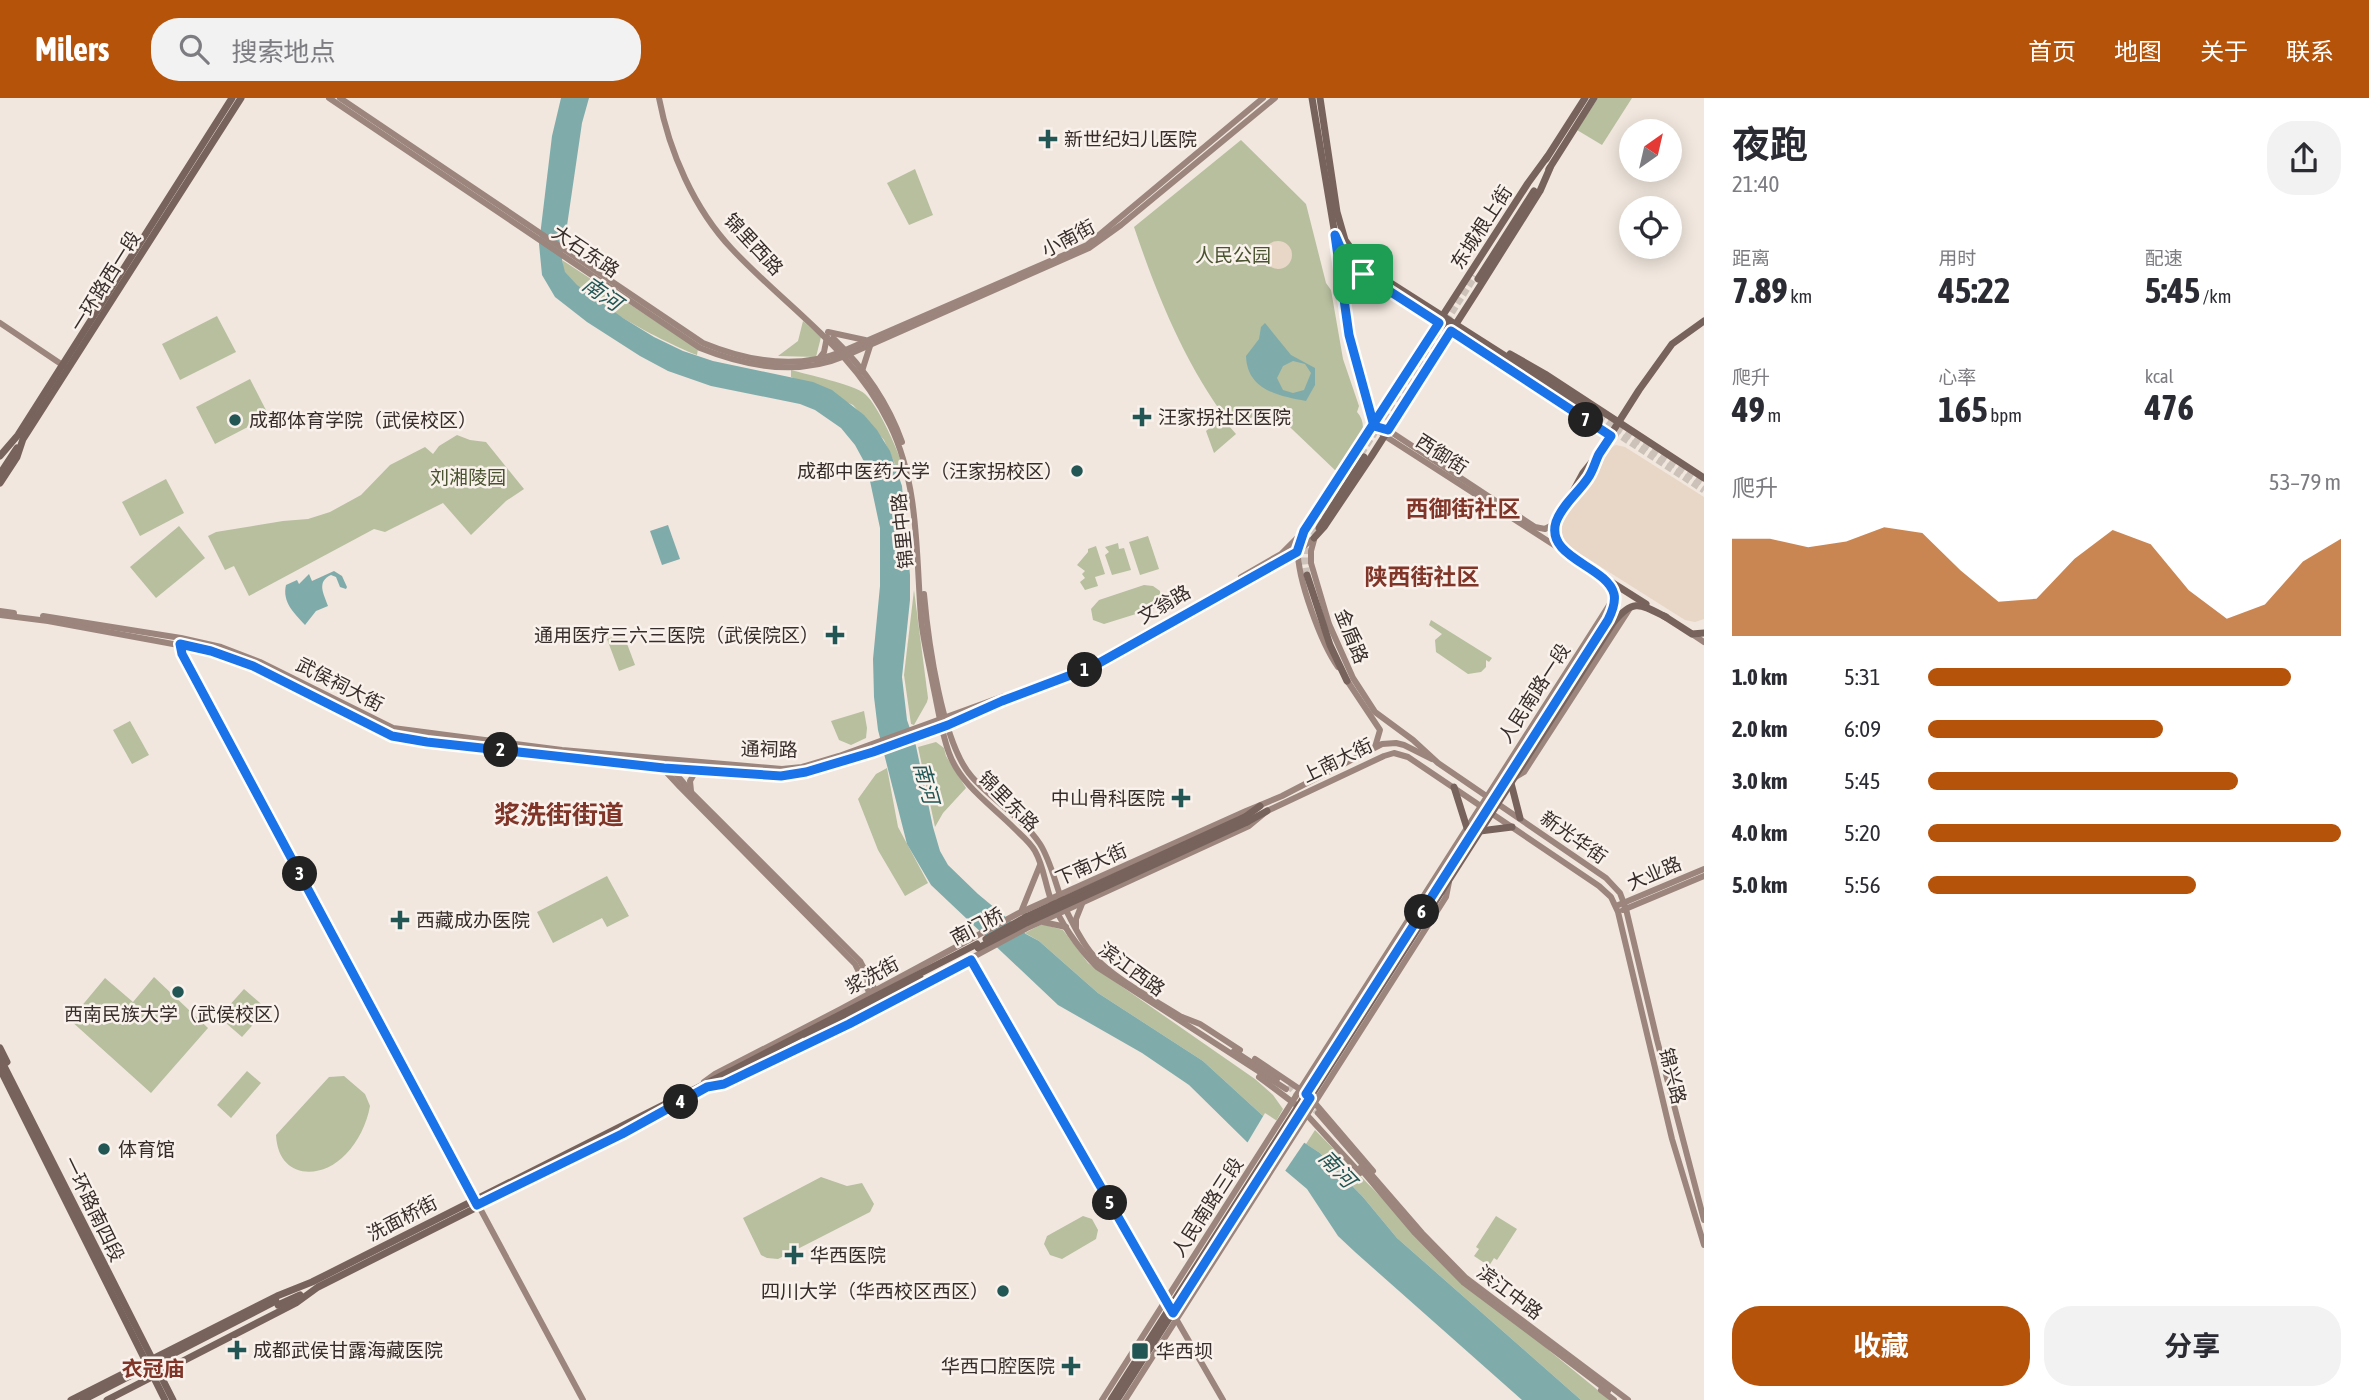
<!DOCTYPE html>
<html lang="zh">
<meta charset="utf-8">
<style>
:root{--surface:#fff;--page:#f2f2f3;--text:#2b2b33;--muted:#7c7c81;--accent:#b45309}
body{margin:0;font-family:"Asap Condensed","Noto Sans SC",sans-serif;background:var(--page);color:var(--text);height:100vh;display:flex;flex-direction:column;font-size:26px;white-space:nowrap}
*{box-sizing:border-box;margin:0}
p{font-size:23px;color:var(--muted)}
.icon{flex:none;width:38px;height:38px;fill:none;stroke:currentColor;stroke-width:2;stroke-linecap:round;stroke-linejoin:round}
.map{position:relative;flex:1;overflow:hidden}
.drawer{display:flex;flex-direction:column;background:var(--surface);width:665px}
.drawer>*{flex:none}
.needle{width:46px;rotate:34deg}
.buttons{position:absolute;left:1619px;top:21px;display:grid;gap:14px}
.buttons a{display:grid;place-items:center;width:63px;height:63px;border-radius:50%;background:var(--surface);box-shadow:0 4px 18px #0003;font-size:35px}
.pin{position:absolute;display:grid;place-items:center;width:60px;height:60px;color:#fff;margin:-30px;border-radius:14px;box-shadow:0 4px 10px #0006}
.km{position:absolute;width:35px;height:35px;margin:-18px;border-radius:50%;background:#222;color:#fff;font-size:19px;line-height:35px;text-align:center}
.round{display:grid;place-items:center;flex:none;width:74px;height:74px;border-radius:28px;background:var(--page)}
.head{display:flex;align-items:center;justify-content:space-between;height:119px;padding:0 28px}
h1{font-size:38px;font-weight:700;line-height:52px}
.metrics{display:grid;grid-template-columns:repeat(3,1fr);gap:10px;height:119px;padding:7px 28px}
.metrics div{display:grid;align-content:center}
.metrics b{font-size:35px;font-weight:700}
.metrics small{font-size:19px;font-weight:400}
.metrics p{font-size:19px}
.chart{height:196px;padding:14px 28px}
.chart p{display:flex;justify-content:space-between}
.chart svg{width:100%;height:126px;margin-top:7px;fill:var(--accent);opacity:.7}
.button{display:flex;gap:14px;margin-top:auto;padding:14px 28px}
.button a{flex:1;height:80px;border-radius:28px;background:var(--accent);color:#fff;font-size:28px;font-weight:700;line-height:80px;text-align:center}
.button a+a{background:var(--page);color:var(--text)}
ul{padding:0 28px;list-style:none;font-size:23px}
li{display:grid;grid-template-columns:112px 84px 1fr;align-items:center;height:52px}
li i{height:18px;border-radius:9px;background:var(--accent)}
header{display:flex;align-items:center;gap:42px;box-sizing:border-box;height:98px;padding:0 35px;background:var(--accent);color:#fff}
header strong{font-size:33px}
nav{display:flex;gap:38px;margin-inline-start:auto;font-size:24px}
.search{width:490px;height:63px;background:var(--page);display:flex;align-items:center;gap:18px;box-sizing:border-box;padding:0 24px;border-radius:28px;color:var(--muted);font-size:26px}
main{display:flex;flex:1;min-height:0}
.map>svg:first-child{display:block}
.green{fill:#b7bf9f}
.plaza{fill:#e8d6c6}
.water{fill:#7facaa;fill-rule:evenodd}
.pier{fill:#f1e7de}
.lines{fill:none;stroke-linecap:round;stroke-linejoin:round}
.secondary-tunnel{stroke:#ccc2ba;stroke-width:6;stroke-dasharray:6 3;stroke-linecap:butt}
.primary-tunnel{stroke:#ccc2ba;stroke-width:7;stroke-dasharray:7 3.5;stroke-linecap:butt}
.secondary{stroke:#9c857c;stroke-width:6}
.primary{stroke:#78635c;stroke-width:7}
.primary-bridge{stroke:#78635c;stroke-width:7}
.route-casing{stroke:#fff;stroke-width:14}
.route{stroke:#1a73e8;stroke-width:9}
.poi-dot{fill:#225655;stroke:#f9f1eb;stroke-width:2.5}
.labels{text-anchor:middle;stroke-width:5;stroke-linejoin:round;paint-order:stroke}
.poi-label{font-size:19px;fill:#372d2a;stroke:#f9f1eb;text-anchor:start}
.street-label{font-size:19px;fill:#372d2a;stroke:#f9f1eb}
.park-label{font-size:19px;fill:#49532f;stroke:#f9f1eb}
.water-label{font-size:21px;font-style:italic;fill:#225655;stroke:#f9f1eb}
.neighbourhood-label{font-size:21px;font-weight:bold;fill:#803528;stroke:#f9f1eb}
.quarter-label{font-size:23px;font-weight:bold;fill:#803528;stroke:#f9f1eb}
.district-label{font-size:26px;font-weight:bold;fill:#803528;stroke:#f9f1eb}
</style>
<header>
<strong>Milers</strong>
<div class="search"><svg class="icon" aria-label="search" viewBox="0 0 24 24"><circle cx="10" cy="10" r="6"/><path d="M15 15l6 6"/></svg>搜索地点</div>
<nav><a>首页</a><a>地图</a><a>关于</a><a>联系</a></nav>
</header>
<main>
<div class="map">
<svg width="1704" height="1302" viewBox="0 0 1704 1302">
<rect width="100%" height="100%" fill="#f1e7de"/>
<g class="green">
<polygon points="1598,0 1632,0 1602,47 1577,32"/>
<path d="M1241,42L1306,106L1326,185L1331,192L1343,261L1359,308L1357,314C1374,333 1350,357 1338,375L1271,311L1248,321L1227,322C1184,264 1157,197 1134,129Z"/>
<polygon points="915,71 933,117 909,127 887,85"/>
<path d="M562,162L698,251L697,257C669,247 576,199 564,173C563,170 563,166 562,162Z"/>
<polygon points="217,218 236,254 180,282 162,246"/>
<polygon points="803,223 821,239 816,259 778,258 798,243"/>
<path d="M791,272C805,276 856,287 865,296C879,308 900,357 905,375H899L884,342L853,307L791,279Z"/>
<polygon points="250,281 269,318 215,346 196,309"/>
<polygon points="1222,320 1236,336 1214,355 1206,333"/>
<polygon points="457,337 470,342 486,344 524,391 506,403 471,437 443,405 385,434 374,431 249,498 234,468 225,472 208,438 216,434 283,423 308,421 330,414 361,397 390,367 425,349 433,356 439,348"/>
<polygon points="166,381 184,415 140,438 122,404"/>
<polygon points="179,428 205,460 156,500 130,469"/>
<polygon points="1148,438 1159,471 1140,477 1129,444"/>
<polygon points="1118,445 1119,451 1124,450 1131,472 1112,477 1105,457 1109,454 1105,449"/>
<polygon points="1096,448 1105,476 1095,479 1098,488 1085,492 1080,484 1085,480 1082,476 1085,473 1077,467 1088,454 1088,451"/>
<polygon points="1144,487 1153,488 1160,493 1161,504 1155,510 1104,526 1093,522 1091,511 1099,502"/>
<polygon points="914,492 928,600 927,604 914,627 911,626 904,577"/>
<polygon points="1431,522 1492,560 1489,564 1486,562 1486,569 1481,574 1468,576 1436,554 1435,542 1442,536 1429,527"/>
<polygon points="623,535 635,567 619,573 607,541"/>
<polygon points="864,613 867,630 866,640 851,647 839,642 831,623"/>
<polygon points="130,623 149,657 132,666 113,632"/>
<polygon points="936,644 944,650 946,658 966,690 943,715 935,729 918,649"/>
<polygon points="887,670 898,729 928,785 905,798 878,752 858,701 876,676"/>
<polygon points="607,778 629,818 607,829 602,820 553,845 537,814"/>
<polygon points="1042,826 1063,832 1088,865 1255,981 1273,997 1283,1011 1275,1025 1262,1017 1203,963 1098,895 1039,843 1025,835"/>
<polygon points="154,879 208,930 151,995 70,922 105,880 133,904"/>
<polygon points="244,891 267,911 242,939 219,919"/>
<polygon points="247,973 261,985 231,1020 217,1007"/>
<path d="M344,978L365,996L370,1008C367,1025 358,1044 346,1056C321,1083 278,1081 276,1037L329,979Z"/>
<polygon points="1315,1032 1380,1098 1551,1254 1610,1302 1581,1302 1397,1140 1363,1099 1320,1055 1306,1046"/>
<polygon points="821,1079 847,1088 862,1085 874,1106 870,1114 778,1161 767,1160 761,1157 743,1120"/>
<polygon points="1083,1118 1092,1121 1098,1132 1096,1141 1062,1161 1050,1157 1044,1146 1047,1138"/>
<polygon points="1496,1118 1517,1131 1497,1162 1494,1160 1489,1168 1474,1158 1479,1151 1476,1149"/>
</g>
<g class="plaza">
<circle cx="1278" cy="157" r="14"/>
<polygon points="1616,347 1625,349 1704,399 1704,521 1695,524 1685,522 1571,450 1564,443 1561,434 1562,424 1608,351"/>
</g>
<g class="water">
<polygon points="561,0 589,0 582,25 562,162 565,174 577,187 623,220 654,239 683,253 713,263 813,284 832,292 864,317 877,332 890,353 902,388 910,477 910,502 902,579 907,622 916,648 933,729 940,753 948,767 978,796 1026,836 1039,843 1098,895 1203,963 1262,1017 1320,1055 1363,1099 1397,1140 1581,1302 1522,1302 1355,1154 1338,1138 1307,1091 1269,1059 1247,1044 1189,987 1142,955 1058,907 931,787 907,746 878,632 874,599 873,561 880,488 880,430 867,369 855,347 841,330 815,312 800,306 711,288 668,273 640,258 587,224 555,199 542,177 539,146 552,38"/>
<path d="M1265,225L1291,257L1315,270V287L1306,303C1277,298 1247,291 1246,258L1259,241L1261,229ZM1293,263L1305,266L1311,275L1304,292L1293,295L1283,292L1277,280L1283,268Z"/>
<polygon points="668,427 680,461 662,467 650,433"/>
<path d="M334,473L342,478L347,489L346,491L340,489L336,479L331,477C316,484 324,496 328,508L316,513L305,527C294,515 282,504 286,487L297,482L299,486L309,476L312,483Z"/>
</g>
<polygon class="pier" points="1265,1015 1306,1042 1283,1076 1246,1047"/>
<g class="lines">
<polyline class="secondary-tunnel" points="1288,988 1318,1015"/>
<g class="primary-tunnel">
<polyline points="1590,312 1704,386"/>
<polyline points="1587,316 1704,392"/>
<path d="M1307,477C1303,458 1305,446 1314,429L1475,178"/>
</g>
<g class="secondary">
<path d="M329,0L700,250C747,269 798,278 845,258L1089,150L1121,127L1275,0"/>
<path d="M340,0L703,245C747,263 796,272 841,254L1087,147L1263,0"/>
<path d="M659,0C669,53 694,111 732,151C788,211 853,250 890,327C919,386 916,456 921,520C923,542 929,565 933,587C938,610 941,633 949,655C960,686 991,707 1014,730C1021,737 1030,744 1035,753C1043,767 1045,784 1050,799C1060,824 1078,850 1097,869L1286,991"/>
<polyline points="1336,143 1353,259 1373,327"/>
<polyline points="0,225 64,268"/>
<polyline points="828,234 865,242"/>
<path d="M833,240C863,269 888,305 902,344"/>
<polyline points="818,262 824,254 827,239"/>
<polyline points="862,273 870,248"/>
<polyline points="1373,328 1385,338 1565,454"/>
<polyline points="1375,329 1388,332 1535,429 1545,431 1556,425"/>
<polyline points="1314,442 1311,453 1311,465 1329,526 1353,580 1375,614 1413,642 1438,665 1606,780 1620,795 1626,811 1657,942 1704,1122"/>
<path d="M1298,452C1297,480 1321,545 1338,569"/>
<polyline points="1241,479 1281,456 1304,433"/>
<path d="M924,496C928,542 942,646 972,679C992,702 1024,721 1040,746C1052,765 1056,790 1065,810C1073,826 1081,843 1092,856C1112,880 1157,903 1183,920"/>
<polyline points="0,513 14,515"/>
<polyline points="0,517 48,523 211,553 253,568 387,636 427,644 664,670 781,678 806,675 948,627 1002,603 1092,569 1297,454 1314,440"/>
<polyline points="43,518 181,540 221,549 260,564 393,630 562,652 782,671 802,669 839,658 1004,598"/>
<polyline points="1692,536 1704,544"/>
<polyline points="180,546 182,556 583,1302"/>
<polyline points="1346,581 1380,632 1375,649"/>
<polyline points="671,667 676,676 692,695 860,863 876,894"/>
<polyline points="664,669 667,675 680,689 855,866 871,898"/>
<polyline points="1514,680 1524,674 1630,510"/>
<polyline points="691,693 690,683 697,671"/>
<polyline points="1616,808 1704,771"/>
<polyline points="1623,812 1704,778"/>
<polyline points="1021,814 1040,767"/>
<polyline points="1043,824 1066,829"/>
<polyline points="1076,829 1076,821 1082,806"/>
<polyline points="971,862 1166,1203"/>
<polyline points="1182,919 1200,926 1240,952"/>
<polyline points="1234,953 1277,981"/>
<polyline points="1255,961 1301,992"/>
<polyline points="1259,979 1295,1006"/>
<polyline points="704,984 715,976 841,911 1019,815 1246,713 1282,698 1382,646 1396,645 1404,647 1432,661"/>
<polyline points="711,989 724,986 849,926 1027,830 1249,728 1267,713 1384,658 1394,655 1408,659 1599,788 1611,799 1618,814 1672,1041 1704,1147"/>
<polyline points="1314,1004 1373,1073"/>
<polyline points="1318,1015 1422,1135 1466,1180 1628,1302"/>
<polyline points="1306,1016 1360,1075"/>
<polyline points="1360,1070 1415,1135 1463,1184 1608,1293"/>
<polyline points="1175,1219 1223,1302"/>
<polyline points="1601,1292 1614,1302"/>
<polyline points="1102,1302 1613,501"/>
<polyline points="1125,1302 1446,799 1449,784"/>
</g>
<g class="primary">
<polyline points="1312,0 1335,137 1344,158 1363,176 1587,316"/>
<polyline points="1320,0 1337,114 1345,142 1360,163 1378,177 1590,312"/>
<polyline points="1546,61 1585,0"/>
<polyline points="1549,71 1594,0"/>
<polyline points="1478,181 1534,93"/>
<polyline points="1510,256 1545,276 1704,380"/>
<polyline points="1536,290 1611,338"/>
<polyline points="0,358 18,337 232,0"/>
<polyline points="0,376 17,350"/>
<polyline points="0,385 17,359 23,341 241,0"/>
<polyline points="1577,393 1588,381 1598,359"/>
<polyline points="1319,430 1364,359"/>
<polyline points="1304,433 1528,85 1547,59"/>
<polyline points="1314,440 1324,429 1371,359 1477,193 1540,93 1550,70"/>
<polyline points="1593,472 1565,454 1557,441 1556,425 1583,375 1599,355 1639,292 1672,246 1704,223"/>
<polyline points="1307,477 1330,547 1347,583"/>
<polyline points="1608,482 1646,506"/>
<polyline points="1664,518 1692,536 1704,535"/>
<polyline points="1511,685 1520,720"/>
<polyline points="1454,689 1467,730"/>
<polyline points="1245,719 1260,708"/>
<polyline points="1247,724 1267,713"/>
<polyline points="1480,733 1512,729"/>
<polyline points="986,841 1026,819"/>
<polyline points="978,850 1028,824"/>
<polyline points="0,950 7,964"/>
<polyline points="0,960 173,1302"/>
<polyline points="0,971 165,1302"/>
<polyline points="278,1207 300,1197"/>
<polyline points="71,1302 277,1198 312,1184 729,974"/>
<polyline points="107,1302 296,1205 318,1189 623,1036 721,982"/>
<path d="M1111,1302L1608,522C1621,494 1610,487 1589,470"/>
<path d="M1117,1302L1613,525C1633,500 1640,506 1666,519"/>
</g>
<g class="primary-bridge">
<polyline points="1026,819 1245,719"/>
<polyline points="1028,824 1247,724"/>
<polyline points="807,940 921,881"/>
<polyline points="729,974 977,846"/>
<polyline points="83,1302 276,1203"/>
</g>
</g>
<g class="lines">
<defs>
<path id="route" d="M1363,176L1439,225L1304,433L1297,454L1092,569L1002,603L948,627L873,654L806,674L781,678L664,670L427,644L392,638L253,568L211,553L180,546L182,556L477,1107L622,1036L707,989L724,986L849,926L971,862L1173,1215L1310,1000L1306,996L1608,522C1612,514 1616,505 1614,496C1607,468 1545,460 1556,424C1562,407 1578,395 1588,380C1593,373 1595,364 1599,356C1603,350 1607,344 1611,338L1451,233L1388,332L1374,328L1349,237L1335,137L1344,158L1363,176"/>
</defs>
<use href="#route" class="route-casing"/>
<use href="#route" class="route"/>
</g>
<g class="poi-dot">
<path d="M1044.5 30.5h7v7h7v7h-7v7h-7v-7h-7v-7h7z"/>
<path d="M1138.5 308.5h7v7h7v7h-7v7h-7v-7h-7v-7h7z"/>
<circle cx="235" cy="322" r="7"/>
<circle cx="1077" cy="373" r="7"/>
<path d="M831.5 526.5h7v7h7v7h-7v7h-7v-7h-7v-7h7z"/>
<path d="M1177.5 689.5h7v7h7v7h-7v7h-7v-7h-7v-7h7z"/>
<path d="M396.5 811.5h7v7h7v7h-7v7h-7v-7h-7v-7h7z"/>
<circle cx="178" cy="894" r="7"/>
<circle cx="104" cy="1051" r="7"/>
<path d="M790.5 1146.5h7v7h7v7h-7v7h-7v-7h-7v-7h7z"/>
<circle cx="1003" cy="1193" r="7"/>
<path d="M233.5 1241.5h7v7h7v7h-7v7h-7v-7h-7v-7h7z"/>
<rect x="1131" y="1244" width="18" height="18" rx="3.5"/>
<path d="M1067.5 1257.5h7v7h7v7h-7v7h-7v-7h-7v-7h7z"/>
</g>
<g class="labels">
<g class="poi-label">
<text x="1064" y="48">新世纪妇儿医院</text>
<text x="1158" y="326">汪家拐社区医院</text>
<text x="249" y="329">成都体育学院（武侯校区）</text>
<text x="1063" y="380" text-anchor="end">成都中医药大学（汪家拐校区）</text>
<text x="819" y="544" text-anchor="end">通用医疗三六三医院（武侯院区）</text>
<text x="1165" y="707" text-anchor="end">中山骨科医院</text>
<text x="416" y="829">西藏成办医院</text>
<text x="178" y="923" text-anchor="middle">西南民族大学（武侯校区）</text>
<text x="118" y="1058">体育馆</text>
<text x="810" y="1164">华西医院</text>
<text x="989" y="1200" text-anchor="end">四川大学（华西校区西区）</text>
<text x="253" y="1259">成都武侯甘露海藏医院</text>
<text x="1156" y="1260">华西坝</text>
<text x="1055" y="1275" text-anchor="end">华西口腔医院</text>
</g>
<g class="street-label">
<text transform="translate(1481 129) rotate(-57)" y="7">东城根上街</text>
<text transform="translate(1068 140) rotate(-28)" y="7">小南街</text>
<text transform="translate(754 146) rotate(47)" y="7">锦里西路</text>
<text transform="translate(586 153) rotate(34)" y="7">大石东路</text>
<text transform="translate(105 183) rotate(-58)" y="7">一环路西一段</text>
<text transform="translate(1442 356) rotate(33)" y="7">西御街</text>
<text transform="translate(902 433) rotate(-96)" y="7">锦里中路</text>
<text transform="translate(1164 506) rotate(-30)" y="7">文翁路</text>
<text transform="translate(1352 538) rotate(68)" y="7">金盾路</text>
<text transform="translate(340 586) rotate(27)" y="7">武侯祠大街</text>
<text transform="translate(1534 595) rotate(-57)" y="7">人民南路一段</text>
<text transform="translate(769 651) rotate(1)" y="7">通祠路</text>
<text transform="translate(1337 662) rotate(-26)" y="7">上南大街</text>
<text transform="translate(1009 703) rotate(45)" y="7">锦里东路</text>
<text transform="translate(1574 739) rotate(35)" y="7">新光华街</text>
<text transform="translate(1091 766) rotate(-24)" y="7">下南大街</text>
<text transform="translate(1654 775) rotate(-23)" y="7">大业路</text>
<text transform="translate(977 828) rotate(-28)" y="7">南门桥</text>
<text transform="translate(1132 871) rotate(36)" y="7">滨江西路</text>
<text transform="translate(872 877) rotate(-28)" y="7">浆洗街</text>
<text transform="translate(1673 978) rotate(76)" y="7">锦兴路</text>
<text transform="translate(1207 1109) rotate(-57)" y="7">人民南路三段</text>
<text transform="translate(94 1111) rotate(64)" y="7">一环路南四段</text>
<text transform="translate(402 1120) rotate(-27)" y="7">洗面桥街</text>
<text transform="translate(1510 1194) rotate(37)" y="7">滨江中路</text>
</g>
<g class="park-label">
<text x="1233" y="164">人民公园</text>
<text x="468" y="386">刘湘陵园</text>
</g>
<g class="water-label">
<text transform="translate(602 196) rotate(35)" y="7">南河</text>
<text transform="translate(926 685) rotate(75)" y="7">南河</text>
<text transform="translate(1337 1071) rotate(47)" y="7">南河</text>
</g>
<g class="neighbourhood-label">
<text x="153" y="1278">衣冠庙</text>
</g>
<g class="quarter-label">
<text x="1463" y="419">西御街社区</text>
<text x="1422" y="487">陕西街社区</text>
</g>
<g class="district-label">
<text x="559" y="726">浆洗街街道</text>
</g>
</g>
</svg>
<div class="buttons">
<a><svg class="needle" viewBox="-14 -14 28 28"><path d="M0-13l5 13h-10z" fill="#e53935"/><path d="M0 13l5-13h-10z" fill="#7c7c81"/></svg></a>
<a><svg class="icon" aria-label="locate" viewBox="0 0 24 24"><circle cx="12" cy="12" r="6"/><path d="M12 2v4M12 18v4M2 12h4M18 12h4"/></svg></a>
</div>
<div class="pin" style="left:1363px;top:176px;background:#1e9e55"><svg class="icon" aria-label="arrive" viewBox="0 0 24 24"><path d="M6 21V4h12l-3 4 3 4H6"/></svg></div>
<b class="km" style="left:1085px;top:572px">1</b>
<b class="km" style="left:501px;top:652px">2</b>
<b class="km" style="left:300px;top:776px">3</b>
<b class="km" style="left:681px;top:1004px">4</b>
<b class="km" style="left:1110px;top:1105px">5</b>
<b class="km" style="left:1422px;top:814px">6</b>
<b class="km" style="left:1586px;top:322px">7</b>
</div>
<section class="drawer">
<div class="head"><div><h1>夜跑</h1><p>21:40</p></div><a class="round"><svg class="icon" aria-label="share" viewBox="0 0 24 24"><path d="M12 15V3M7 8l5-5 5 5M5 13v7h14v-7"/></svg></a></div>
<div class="metrics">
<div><p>距离</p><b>7.89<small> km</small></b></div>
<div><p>用时</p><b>45:22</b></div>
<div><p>配速</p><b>5:45<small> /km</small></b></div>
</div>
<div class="metrics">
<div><p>爬升</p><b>49<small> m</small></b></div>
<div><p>心率</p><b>165<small> bpm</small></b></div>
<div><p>kcal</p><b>476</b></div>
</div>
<div class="chart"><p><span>爬升</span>53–79 m</p>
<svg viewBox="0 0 160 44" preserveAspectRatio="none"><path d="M0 44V10L10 10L20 13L30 11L40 6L50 8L60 21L70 32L80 31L90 17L100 7L110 12L120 28L130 38L140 33L150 18L160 10V44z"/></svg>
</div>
<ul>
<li><b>1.0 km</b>5:31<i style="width:88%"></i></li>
<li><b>2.0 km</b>6:09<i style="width:57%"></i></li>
<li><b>3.0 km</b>5:45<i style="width:75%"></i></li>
<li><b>4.0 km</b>5:20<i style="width:100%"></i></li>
<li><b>5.0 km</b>5:56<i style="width:65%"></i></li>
</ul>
<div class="button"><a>收藏</a><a>分享</a></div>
</section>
</main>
